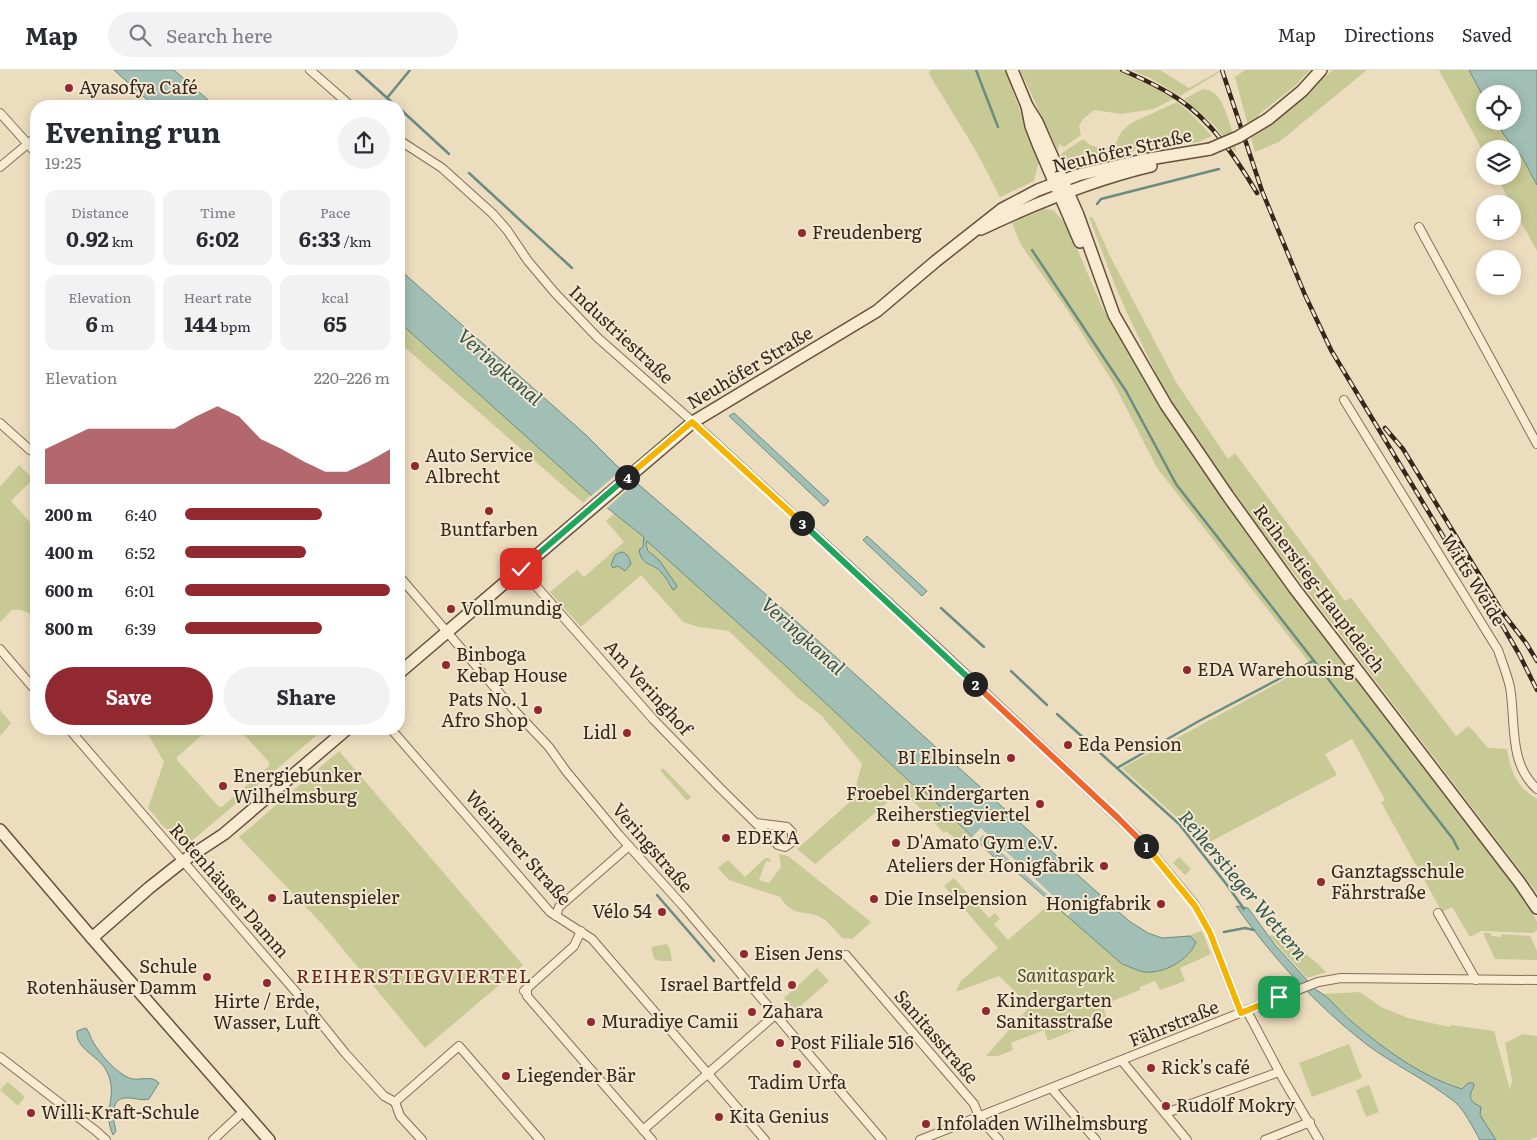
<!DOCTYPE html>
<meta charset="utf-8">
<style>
:root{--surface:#fff;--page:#f2f2f3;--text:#2b2b33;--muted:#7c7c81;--line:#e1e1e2;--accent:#932930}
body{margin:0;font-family:Literata,serif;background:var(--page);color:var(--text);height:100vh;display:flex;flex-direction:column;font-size:19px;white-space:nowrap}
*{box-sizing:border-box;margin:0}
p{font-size:16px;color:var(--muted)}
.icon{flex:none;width:28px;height:28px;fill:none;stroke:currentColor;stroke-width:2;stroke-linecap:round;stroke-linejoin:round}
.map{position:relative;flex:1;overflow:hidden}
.details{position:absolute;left:30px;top:30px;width:375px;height:635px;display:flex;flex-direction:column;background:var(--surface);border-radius:20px;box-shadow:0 2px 12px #0003}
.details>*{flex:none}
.tools{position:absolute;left:1476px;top:15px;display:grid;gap:10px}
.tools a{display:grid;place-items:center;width:45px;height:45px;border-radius:50%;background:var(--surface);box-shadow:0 2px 12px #0003;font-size:25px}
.pin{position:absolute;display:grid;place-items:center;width:42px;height:42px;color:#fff;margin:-21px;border-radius:10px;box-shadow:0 2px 8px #0006}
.km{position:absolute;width:25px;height:25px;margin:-12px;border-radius:50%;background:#222;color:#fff;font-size:14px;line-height:25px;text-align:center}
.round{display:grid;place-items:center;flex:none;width:52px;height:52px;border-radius:26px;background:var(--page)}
.head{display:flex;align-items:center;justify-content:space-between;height:85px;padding:0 15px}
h1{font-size:28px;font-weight:700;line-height:38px}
.metrics{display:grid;grid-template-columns:repeat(3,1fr);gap:8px;height:85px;padding:5px 15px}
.metrics div{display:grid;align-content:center;border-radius:12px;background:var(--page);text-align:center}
.metrics b{font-size:21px;font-weight:700}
.metrics small{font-size:14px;font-weight:400}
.metrics p{font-size:14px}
.chart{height:140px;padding:10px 15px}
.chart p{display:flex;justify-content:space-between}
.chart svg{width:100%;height:90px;margin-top:5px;fill:var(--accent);opacity:.7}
.cta{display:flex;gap:10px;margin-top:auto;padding:10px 15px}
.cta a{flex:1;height:58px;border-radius:30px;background:var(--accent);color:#fff;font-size:20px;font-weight:700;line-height:58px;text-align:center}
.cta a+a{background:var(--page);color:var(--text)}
ul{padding:0 15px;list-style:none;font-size:16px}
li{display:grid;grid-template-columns:80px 60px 1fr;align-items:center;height:38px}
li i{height:12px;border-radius:6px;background:var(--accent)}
header{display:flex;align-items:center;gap:30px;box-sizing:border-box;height:70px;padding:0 25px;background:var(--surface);border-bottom:1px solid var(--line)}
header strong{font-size:24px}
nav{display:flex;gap:28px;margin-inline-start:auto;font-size:18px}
.search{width:350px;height:45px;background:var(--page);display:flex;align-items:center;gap:12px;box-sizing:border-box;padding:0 18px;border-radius:28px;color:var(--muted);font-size:19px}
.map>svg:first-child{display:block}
.green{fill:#c7ca94}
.water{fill:#a2bfb5;stroke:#6a8c82}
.pier{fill:#edddbf}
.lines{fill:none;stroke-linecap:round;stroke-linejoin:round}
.stream{stroke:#6a8c82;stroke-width:2.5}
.street-casing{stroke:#856d58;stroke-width:10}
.secondary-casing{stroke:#674f3b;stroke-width:14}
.street{stroke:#f8ebd2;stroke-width:8}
.secondary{stroke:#f8ebd2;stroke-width:11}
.rail-casing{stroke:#35271c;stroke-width:4.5}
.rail{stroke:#f4e7cf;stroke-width:2.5;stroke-dasharray:8;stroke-linecap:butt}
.secondary-bridge-casing{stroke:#674f3b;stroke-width:14;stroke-linecap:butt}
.secondary-bridge{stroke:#f8ebd2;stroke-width:11}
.split-1-casing{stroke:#fff;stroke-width:10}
.split-2-casing{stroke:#fff;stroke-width:10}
.split-3-casing{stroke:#fff;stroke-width:10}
.split-4-casing{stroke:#fff;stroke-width:10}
.split-5-casing{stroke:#fff;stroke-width:10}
.split-1{stroke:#f5b400;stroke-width:6}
.split-2{stroke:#f0652b;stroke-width:6}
.split-3{stroke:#22a559;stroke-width:6}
.split-4{stroke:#f5b400;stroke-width:6}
.split-5{stroke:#22a559;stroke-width:6}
.poi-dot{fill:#932930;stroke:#f4e7cf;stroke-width:2}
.labels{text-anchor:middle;stroke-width:4;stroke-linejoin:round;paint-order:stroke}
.poi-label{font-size:18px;fill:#35271c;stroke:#f4e7cf;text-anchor:start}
.street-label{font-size:18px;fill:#35271c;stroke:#f4e7cf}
.park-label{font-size:18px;font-style:italic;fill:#485123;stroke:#f4e7cf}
.water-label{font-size:19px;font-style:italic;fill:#2c5550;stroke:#f4e7cf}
.neighbourhood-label{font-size:19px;letter-spacing:1px;fill:#61271c;stroke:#f4e7cf}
</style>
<header>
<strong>Map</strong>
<div class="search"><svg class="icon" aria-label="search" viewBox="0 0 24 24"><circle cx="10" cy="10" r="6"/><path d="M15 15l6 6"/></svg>Search here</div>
<nav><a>Map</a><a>Directions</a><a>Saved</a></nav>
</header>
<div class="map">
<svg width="1537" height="1070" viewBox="0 0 1537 1070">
<rect width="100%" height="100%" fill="#edddbf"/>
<g class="green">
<polygon points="930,0 1005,0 1039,91 1034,111 1000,127 976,81 929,4"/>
<polygon points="1020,0 1117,0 1153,17 1174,29 1153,39 1121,44 1094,40 1083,49 1079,56 1081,65 1064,77 1059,74 1058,81"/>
<polygon points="1131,0 1160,0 1189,18 1219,1 1220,2 1180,26 1150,8"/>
<polygon points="1245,0 1310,0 1295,16 1258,45 1263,60 1301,29 1322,7 1326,6 1333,0 1367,0 1279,72 1255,82 1235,7"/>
<polygon points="1439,0 1469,0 1485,30 1485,51 1496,51 1504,65 1522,87 1537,115 1537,181 1496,106 1512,106 1512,79 1485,79 1485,85"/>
<path d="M1203,19C1209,20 1214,22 1217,26C1226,36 1236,70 1236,83L1214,55L1184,29Z"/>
<polygon points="1177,32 1188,41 1212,66 1199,72 1144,79 1077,94 1068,94 1061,86 1062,83 1083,69 1090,75 1101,78 1109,77 1115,74 1122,61 1131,53"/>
<polygon points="1044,139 1053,140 1064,152 1072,167 1102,237 1148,318 1194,389 1281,510 1526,831 1537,852 1537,860 1533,863 1481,861 1470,867 1452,837 1442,842 1381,732 1385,730 1352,669 1325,684 1337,705 1202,776 1183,753 1122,698 1311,595 1157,398 1114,314 1066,238 1021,175 1012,153"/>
<path d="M1089,147H1092L1094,150L1110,186L1176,312L1228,389L1235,383L1345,531L1351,528L1456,666L1469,656L1488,678L1507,679C1511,703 1517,717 1537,729V823L1251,447L1175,336L1161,314L1127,243L1114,213Z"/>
<polygon points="399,252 591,425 583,433 401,274 399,271"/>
<polygon points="19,395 33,409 11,431 36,459 36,546 21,540 12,540 0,552 0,417"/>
<path d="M615,443L644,467L642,488L643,491L657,499L663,504L669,515C669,505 665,498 658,490C652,482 645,482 647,470L789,599L910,713L925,722L972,767L965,776L946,761L944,763L902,720L815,794L797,779L852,730L862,694L822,646L797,627L729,561L699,557L683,552L641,505L581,557L550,522L577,500L584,507L624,472L606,451Z"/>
<polygon points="0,640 11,653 0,666"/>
<polygon points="145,659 209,659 177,687 177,690 219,737 223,736 269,696 269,692 239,659 324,659 187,775 163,756 148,738 164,692"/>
<polygon points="339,681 523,895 425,978 322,854 239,767"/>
<polygon points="663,698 691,727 687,731 660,700"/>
<path d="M779,784L788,786L871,852L852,869L842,868C836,861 830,853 822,848C803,838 794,849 780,827L729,810L718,798L728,790L745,807L765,788H768L771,790V792L766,791L759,810L769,813L781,797Z"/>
<polygon points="1179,787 1191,799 1185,805 1173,793"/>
<polygon points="954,808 989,848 995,843 1000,849 994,854 1008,870 1052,832 1122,894 1144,902 1162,900 1195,872 1193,868 1187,866 1202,861 1211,884 1180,898 1185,911 1160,920 1155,911 1140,917 1140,920 1103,935 1106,947 1048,971 1044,960 1011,973 1013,980 998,986 986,986 1030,936 999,906 956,922 960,912 998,878 944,816"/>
<polygon points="1483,863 1491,863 1491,866 1501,867 1502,864 1530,866 1537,881 1537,890 1495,889"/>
<path d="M1271,865C1292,874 1310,885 1326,902L1307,908L1269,866Z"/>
<polygon points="667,874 670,879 672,891 661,891 654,889 651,877"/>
<polygon points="817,898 829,911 795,941 784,928"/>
<path d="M1360,922L1381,937L1408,948L1450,957L1451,955L1494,961L1510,1020L1512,1010L1505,973L1523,964L1537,966V1067L1529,1070H1496L1480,1045L1481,1041L1469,1028V1024L1474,1016L1468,1013L1462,1019C1408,1002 1363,964 1323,924Z"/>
<polygon points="1349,974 1362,1008 1312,1027 1299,993"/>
<polygon points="8,1012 25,1027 18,1036 0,1020"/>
<polygon points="1369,1015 1379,1042 1366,1047 1356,1020"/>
</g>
<g class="water">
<polygon points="114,0 174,0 215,36 154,36"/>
<polygon points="1469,0 1537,0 1537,115 1522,87 1504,65 1496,51 1512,51 1512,24 1485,24 1485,30"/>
<path d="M399,199L586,365L616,395L777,534L1129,851L1148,863L1162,868L1190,866L1196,872C1189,890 1164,904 1144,902C1137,901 1129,896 1122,894L997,785L995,788L925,722L911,713L789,599L647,471L646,475L648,481L659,490L677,516L675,519L673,520C669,514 666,507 661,502C652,492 642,497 639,480L643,477L644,467L591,425L399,252Z"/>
<polygon points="734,343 829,431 824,436 729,346"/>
<polygon points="867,466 927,521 922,526 863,470"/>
<path d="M621,482C628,483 629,488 631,494L625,501L618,496L613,498L611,495L615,485Z"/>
<path d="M1236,836L1248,838L1275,875L1316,920C1330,927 1339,941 1351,951C1384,979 1420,1006 1462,1019L1468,1013H1473L1474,1016C1468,1027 1469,1031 1481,1037L1480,1045L1496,1070H1480C1473,1058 1465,1041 1455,1032C1427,1010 1394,995 1366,974C1316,935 1272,887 1236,836Z"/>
<path d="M86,958C90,963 90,967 93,972C101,985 114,1001 129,1008C139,1012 151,1004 159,1013L149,1029C141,1031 136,1028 129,1028C109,1026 113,1049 116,1061L113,1065C101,1039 120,1026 106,1000C99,986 75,979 77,961Z"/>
</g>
<g class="pier">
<polygon points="624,398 638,410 606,439 591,426"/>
<polygon points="981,758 1066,838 1069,835 1073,840 1068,846 1063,841 1064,840 983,765 977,771 972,767"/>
</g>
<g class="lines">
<g class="stream">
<polyline points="356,0 396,36"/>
<polyline points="976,0 998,57"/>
<polyline points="387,28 410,0"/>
<polyline points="399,38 449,84"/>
<polyline points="469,103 572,198"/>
<polyline points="1097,134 1101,129 1219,99"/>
<polyline points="1032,180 1126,321 1176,414 1453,769 1458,779"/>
<polyline points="941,538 984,577"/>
<polyline points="1011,601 1047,635"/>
<polyline points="1057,644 1179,754 1227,815 1244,839"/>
<polyline points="1117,698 1199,651 1313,591"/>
<polyline points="657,825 714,891"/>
<polyline points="1224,862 1245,858 1254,860"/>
</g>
<defs>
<g id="street">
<polyline points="310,0 351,36"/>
<polyline points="0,43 36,83"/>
<polyline points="399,70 442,98 493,144 507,160 528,191 555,223 598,268 693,352 936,576 1143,772 1195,835 1210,863 1241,943"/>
<polyline points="0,97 36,67"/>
<polyline points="1419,157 1537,374"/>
<path d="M1344,330L1498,580C1502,592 1507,604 1510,617C1516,652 1508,693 1537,719"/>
<polyline points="0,353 30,380 33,381 36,380"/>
<polyline points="521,499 653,649 720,718 778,775 785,777 792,772 792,762 787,757 756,753"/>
<polyline points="399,506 514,640 549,677 566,701 619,765 683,836 882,1070"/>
<polyline points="0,579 36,621"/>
<polyline points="69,659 296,922 345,983 384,1026 395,1032 400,1046 422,1070"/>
<polyline points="391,659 550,842 592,869 765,1070"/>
<polyline points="1438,843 1476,910"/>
<polyline points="556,846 559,837 629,776"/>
<polyline points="846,885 974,1034 979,1047 999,1070"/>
<polyline points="527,919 527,926 652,1070"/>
<polyline points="524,921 574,876 581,861"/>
<polyline points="1247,941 1282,1007 1319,1070"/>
<polyline points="0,987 96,1061 106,1070"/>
<polyline points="1122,991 1187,1070"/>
<polyline points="1052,1019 1096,1070"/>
<polyline points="395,1032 459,976 540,1070"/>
<polyline points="1166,1043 1279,1002"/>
<polyline points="643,1060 775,945"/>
<polyline points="213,1070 244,1041"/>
<polyline points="920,1070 1318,912 1341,908 1537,910"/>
<polyline points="1265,1070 1310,1052"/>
</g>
<g id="secondary">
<polyline points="1012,0 1027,36 1031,56 1038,74 1080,172"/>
<polyline points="1027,36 1037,52 1078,145 1114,245 1166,335 1228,426 1295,519 1520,813 1537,838"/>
<polyline points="1268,49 1302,21 1321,0"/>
<path d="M981,159C1036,133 1092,110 1151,96"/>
<polyline points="399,603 693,352 877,241 936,191 1002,139 1038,120 1078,105 1143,90 1210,79"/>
<polyline points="0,760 92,868 269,1070"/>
<polyline points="92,868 149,818 183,791 224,764 347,659"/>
</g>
</defs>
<use href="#street" class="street-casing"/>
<use href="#secondary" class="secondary-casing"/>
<use href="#street" class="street"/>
<use href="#secondary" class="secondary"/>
<defs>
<g id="rail">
<path d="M1122,0C1141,8 1160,17 1177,28C1212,51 1236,88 1257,123"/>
<polyline points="1222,0 1262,121 1305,225 1331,280 1458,491"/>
<polyline points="1385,358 1403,379 1502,542 1526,573 1537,591"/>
<polyline points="1494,541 1519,584 1537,620"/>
</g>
</defs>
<use href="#rail" class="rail-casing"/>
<use href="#rail" class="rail"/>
<defs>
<polyline id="secondary-bridge" points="1210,79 1238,67 1268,49"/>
</defs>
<use href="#secondary-bridge" class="secondary-bridge-casing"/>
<use href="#secondary-bridge" class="secondary-bridge"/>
</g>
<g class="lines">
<defs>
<polyline id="split-1" points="1146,776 1195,836 1210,863 1241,943 1279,927"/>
<polyline id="split-2" points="975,614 1118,748 1146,776"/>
<polyline id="split-3" points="802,453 975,614"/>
<polyline id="split-4" points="627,407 692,352 802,453"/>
<polyline id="split-5" points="521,499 627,407"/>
</defs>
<use href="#split-1" class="split-1-casing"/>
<use href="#split-2" class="split-2-casing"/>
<use href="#split-3" class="split-3-casing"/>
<use href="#split-4" class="split-4-casing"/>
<use href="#split-5" class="split-5-casing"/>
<use href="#split-1" class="split-1"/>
<use href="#split-2" class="split-2"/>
<use href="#split-3" class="split-3"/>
<use href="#split-4" class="split-4"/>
<use href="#split-5" class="split-5"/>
</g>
<g class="poi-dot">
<circle cx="69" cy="18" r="5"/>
<circle cx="802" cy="163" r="5"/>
<circle cx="415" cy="396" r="5"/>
<circle cx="489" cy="441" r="5"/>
<circle cx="451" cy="539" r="5"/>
<circle cx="446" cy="595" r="5"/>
<circle cx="1187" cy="600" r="5"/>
<circle cx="538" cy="640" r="5"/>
<circle cx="627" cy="663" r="5"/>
<circle cx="1068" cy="675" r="5"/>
<circle cx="1011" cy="688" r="5"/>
<circle cx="223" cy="716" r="5"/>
<circle cx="1040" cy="734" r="5"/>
<circle cx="726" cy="768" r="5"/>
<circle cx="896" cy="773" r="5"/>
<circle cx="1104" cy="796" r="5"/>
<circle cx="1321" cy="812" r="5"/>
<circle cx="272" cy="828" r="5"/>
<circle cx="874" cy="829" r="5"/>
<circle cx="1161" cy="834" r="5"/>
<circle cx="662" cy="842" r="5"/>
<circle cx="744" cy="884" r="5"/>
<circle cx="207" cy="907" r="5"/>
<circle cx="267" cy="913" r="5"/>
<circle cx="792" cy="915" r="5"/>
<circle cx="986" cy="941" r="5"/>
<circle cx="752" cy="942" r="5"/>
<circle cx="591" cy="952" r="5"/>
<circle cx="780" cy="973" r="5"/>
<circle cx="797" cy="994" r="5"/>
<circle cx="1151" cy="998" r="5"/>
<circle cx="506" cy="1006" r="5"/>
<circle cx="1166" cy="1036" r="5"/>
<circle cx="31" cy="1043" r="5"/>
<circle cx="719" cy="1047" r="5"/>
<circle cx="926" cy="1054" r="5"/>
</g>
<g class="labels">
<g class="poi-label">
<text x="79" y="24">Ayasofya Café</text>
<text x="812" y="169">Freudenberg</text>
<text x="425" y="392">Auto Service<tspan x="425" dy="21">Albrecht</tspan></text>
<text x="489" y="466" text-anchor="middle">Buntfarben</text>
<text x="461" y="545">Vollmundig</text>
<text x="456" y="591">Binboga<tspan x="456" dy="21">Kebap House</tspan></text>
<text x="1197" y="606">EDA Warehousing</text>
<text x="528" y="636" text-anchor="end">Pats No. 1<tspan x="528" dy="21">Afro Shop</tspan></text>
<text x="617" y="669" text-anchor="end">Lidl</text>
<text x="1078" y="681">Eda Pension</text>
<text x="1001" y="694" text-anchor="end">BI Elbinseln</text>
<text x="233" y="712">Energiebunker<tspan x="233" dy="21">Wilhelmsburg</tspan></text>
<text x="1030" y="730" text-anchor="end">Froebel Kindergarten<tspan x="1030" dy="21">Reiherstiegviertel</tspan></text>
<text x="736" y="774">EDEKA</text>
<text x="906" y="779">D'Amato Gym e.V.</text>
<text x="1094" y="802" text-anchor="end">Ateliers der Honigfabrik</text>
<text x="1331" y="808">Ganztagsschule<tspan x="1331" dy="21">Fährstraße</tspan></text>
<text x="282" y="834">Lautenspieler</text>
<text x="884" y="835">Die Inselpension</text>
<text x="1151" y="840" text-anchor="end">Honigfabrik</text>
<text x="652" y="848" text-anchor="end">Vélo 54</text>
<text x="754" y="890">Eisen Jens</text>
<text x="197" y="903" text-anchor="end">Schule<tspan x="197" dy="21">Rotenhäuser Damm</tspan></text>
<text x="782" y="921" text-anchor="end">Israel Bartfeld</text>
<text x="996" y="937">Kindergarten<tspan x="996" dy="21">Sanitasstraße</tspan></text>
<text x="267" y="938" text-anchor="middle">Hirte / Erde,<tspan x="267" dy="21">Wasser, Luft</tspan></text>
<text x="762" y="948">Zahara</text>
<text x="601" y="958">Muradiye Camii</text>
<text x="790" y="979">Post Filiale 516</text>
<text x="1161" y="1004">Rick's café</text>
<text x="516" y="1012">Liegender Bär</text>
<text x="797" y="1019" text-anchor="middle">Tadim Urfa</text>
<text x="1176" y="1042">Rudolf Mokry</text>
<text x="41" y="1049">Willi-Kraft-Schule</text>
<text x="729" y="1053">Kita Genius</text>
<text x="936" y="1060">Infoladen Wilhelmsburg</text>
</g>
<g class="street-label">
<text transform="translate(1122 81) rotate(-13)" y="6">Neuhöfer Straße</text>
<text transform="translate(621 265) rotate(43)" y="6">Industriestraße</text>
<text transform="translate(750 298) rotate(-31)" y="6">Neuhöfer Straße</text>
<text transform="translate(1473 510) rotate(58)" y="6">Witts Weide</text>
<text transform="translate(1319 519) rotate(53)" y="6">Reiherstieg-Hauptdeich</text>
<text transform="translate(648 618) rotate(48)" y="6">Am Veringhof</text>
<text transform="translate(518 778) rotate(48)" y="6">Weimarer Straße</text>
<text transform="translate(652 778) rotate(49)" y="6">Veringstraße</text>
<text transform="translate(229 821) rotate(49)" y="6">Rotenhäuser Damm</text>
<text transform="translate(1174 954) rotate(-22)" y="6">Fährstraße</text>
<text transform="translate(936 967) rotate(49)" y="6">Sanitasstraße</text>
</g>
<g class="park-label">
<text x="1066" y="912">Sanitaspark</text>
</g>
<g class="water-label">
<text transform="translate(500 297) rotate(41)" y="7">Veringkanal</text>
<text transform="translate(803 566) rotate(42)" y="7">Veringkanal</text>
<text transform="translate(1243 815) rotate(50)" y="7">Reiherstieger Wettern</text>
</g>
<g class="neighbourhood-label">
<text x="414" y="913">REIHERSTIEGVIERTEL</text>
</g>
</g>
</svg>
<div class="tools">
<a><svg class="icon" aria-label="locate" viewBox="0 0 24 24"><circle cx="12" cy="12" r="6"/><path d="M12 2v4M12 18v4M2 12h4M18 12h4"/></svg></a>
<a><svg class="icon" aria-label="layers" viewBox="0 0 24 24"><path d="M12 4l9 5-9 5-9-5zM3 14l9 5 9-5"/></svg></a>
<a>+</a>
<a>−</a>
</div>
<div class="pin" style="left:1279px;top:927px;background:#1e9e55"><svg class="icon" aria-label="arrive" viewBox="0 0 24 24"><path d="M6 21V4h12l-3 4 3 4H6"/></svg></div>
<div class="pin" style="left:521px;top:499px;background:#d93025"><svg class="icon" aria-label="check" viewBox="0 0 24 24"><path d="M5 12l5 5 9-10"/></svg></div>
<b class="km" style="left:1146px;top:776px">1</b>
<b class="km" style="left:975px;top:614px">2</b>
<b class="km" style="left:802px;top:453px">3</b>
<b class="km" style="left:627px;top:407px">4</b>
<section class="details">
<div class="head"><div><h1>Evening run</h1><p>19:25</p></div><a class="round"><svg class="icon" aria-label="share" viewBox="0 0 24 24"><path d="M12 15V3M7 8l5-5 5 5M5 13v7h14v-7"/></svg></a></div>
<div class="metrics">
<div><p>Distance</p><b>0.92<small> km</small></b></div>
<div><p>Time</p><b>6:02</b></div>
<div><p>Pace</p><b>6:33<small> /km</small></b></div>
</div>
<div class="metrics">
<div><p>Elevation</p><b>6<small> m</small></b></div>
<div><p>Heart rate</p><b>144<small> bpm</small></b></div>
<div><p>kcal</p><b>65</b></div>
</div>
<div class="chart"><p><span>Elevation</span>220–226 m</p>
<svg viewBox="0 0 160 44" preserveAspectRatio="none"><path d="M0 44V27L10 22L20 17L30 17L40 17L50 17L60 17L70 11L80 6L90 11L100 22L110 27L120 33L130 38L140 38L150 33L160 27V44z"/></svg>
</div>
<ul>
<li><b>200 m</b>6:40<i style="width:67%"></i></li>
<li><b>400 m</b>6:52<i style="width:59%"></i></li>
<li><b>600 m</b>6:01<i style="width:100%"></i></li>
<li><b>800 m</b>6:39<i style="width:67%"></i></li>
</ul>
<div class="cta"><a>Save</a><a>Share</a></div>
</section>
</div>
